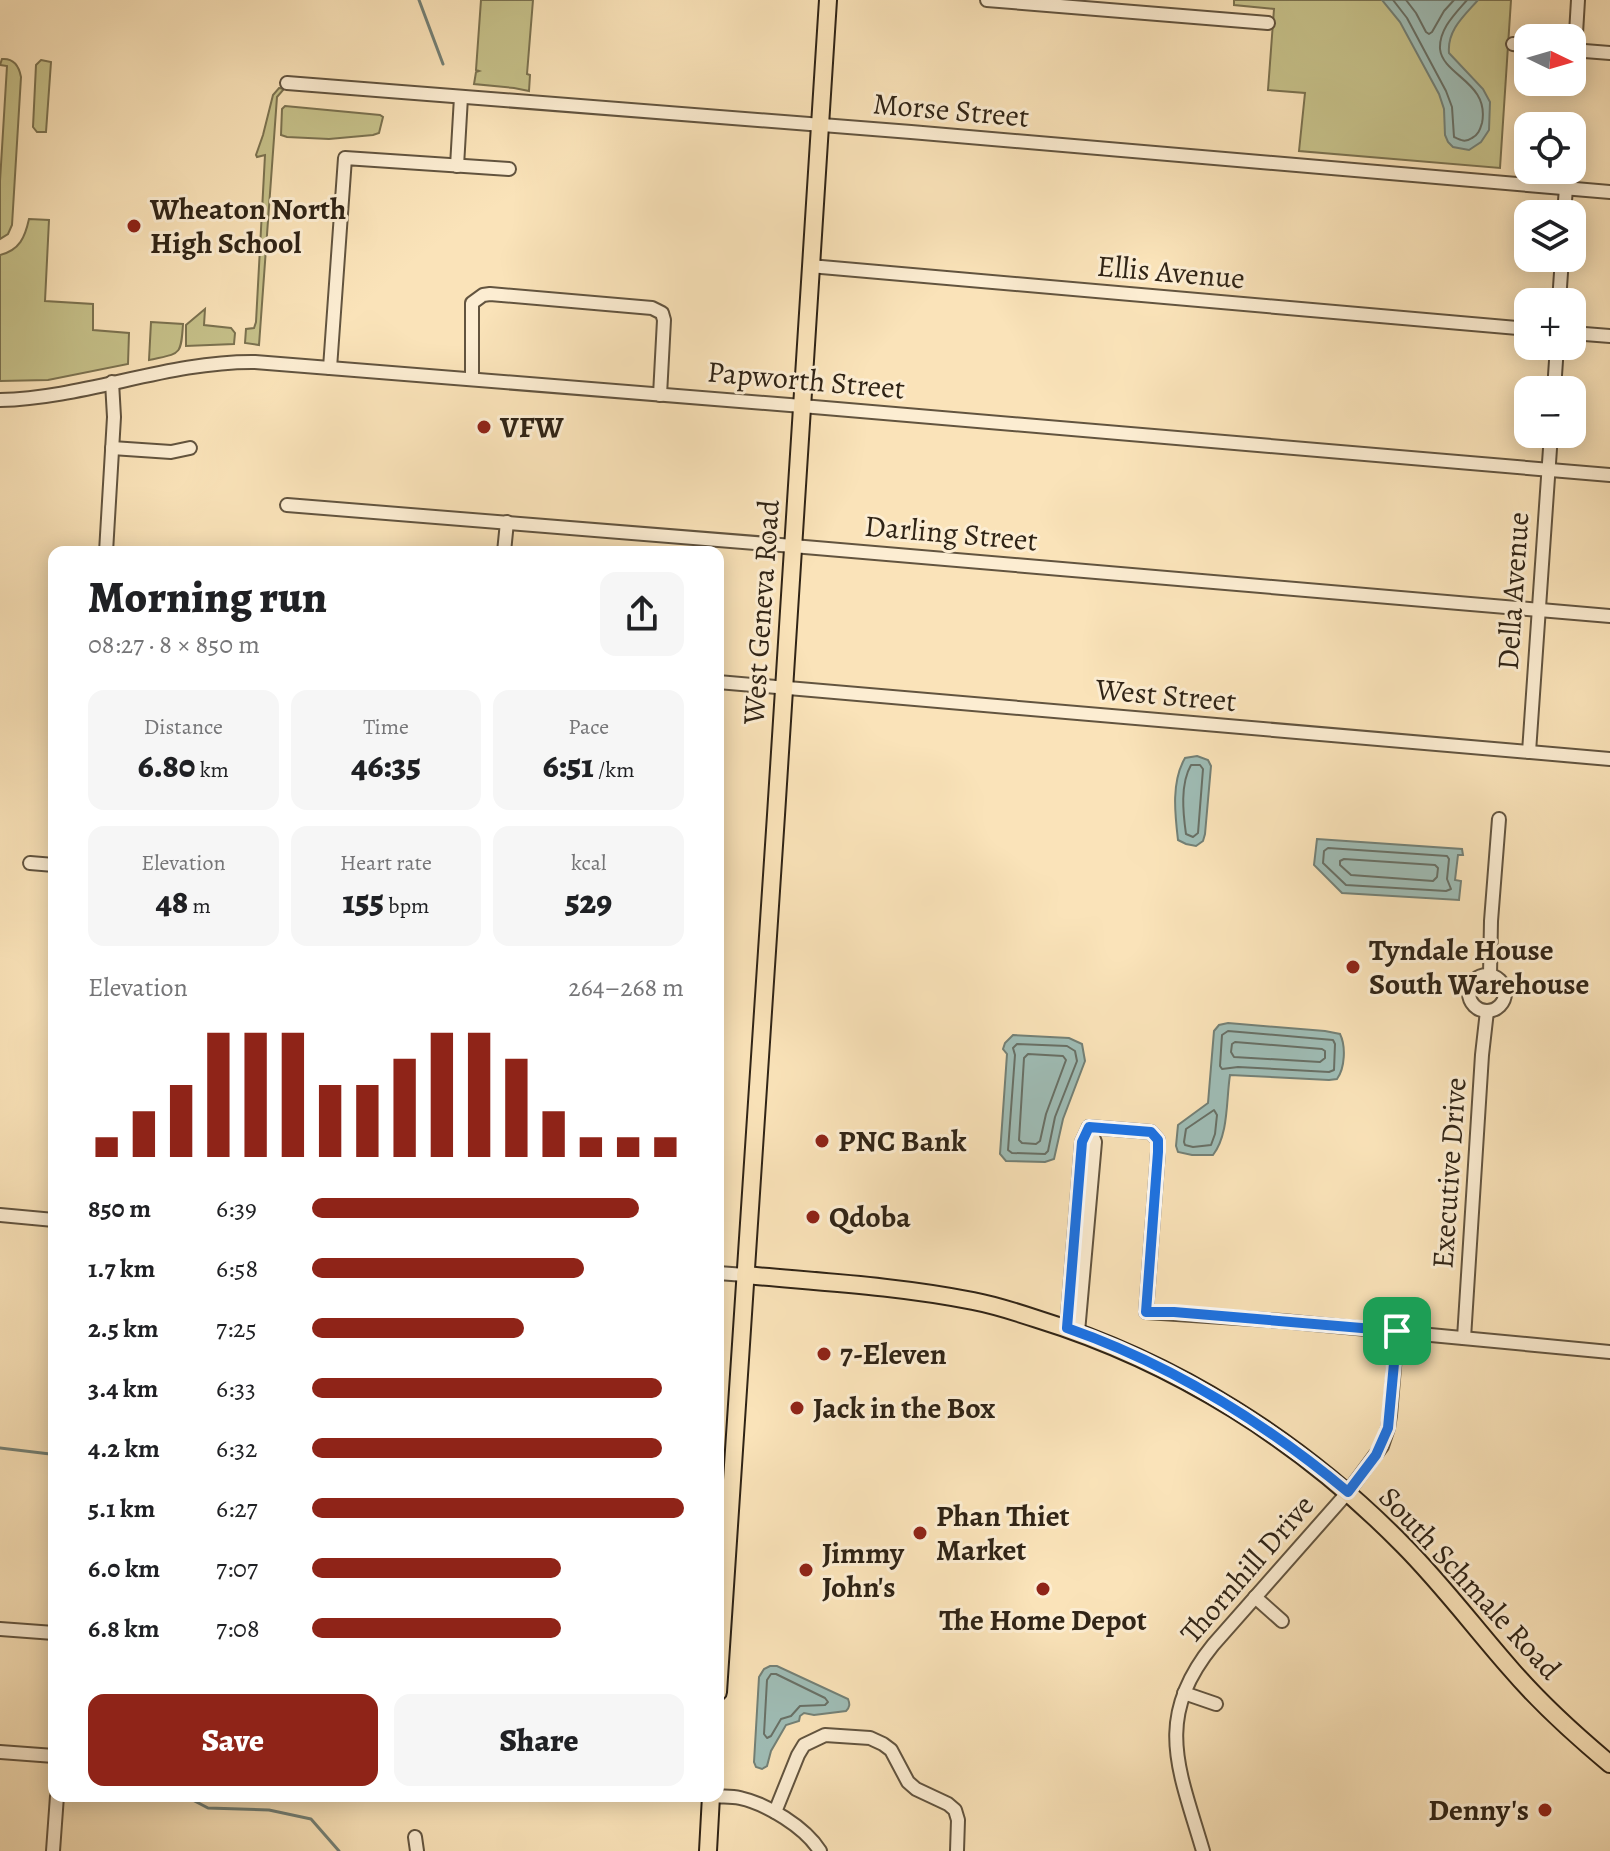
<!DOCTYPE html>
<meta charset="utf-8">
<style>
:root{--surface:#fff;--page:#f6f6f6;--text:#202124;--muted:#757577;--accent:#8f2418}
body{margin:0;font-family:Alegreya,serif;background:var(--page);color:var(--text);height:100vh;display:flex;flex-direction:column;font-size:30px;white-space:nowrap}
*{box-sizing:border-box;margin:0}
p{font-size:26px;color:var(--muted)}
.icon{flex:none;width:44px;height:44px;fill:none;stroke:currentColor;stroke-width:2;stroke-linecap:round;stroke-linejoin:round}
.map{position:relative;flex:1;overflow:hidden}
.side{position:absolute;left:48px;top:546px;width:676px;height:1256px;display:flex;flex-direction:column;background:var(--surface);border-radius:16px;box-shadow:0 4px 20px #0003}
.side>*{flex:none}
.needle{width:52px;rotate:95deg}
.tools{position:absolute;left:1514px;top:24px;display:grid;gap:16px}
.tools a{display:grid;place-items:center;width:72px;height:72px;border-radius:16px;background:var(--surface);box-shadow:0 4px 20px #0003;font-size:40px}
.pin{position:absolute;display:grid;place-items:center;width:68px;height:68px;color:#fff;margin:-34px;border-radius:16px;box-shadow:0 4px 12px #0006}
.round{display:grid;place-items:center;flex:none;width:84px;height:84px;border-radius:16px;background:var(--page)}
.head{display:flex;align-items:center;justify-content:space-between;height:136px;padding:0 40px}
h1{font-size:44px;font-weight:800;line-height:60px}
.figures{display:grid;grid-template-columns:repeat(3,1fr);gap:12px;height:136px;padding:8px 40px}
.figures div{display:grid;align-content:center;border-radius:16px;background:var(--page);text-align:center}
.figures b{font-size:34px;font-weight:800}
.figures small{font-size:22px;font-weight:400}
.figures p{font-size:22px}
.chart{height:224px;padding:16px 40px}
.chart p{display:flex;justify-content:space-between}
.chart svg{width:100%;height:144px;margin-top:8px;stroke:var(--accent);stroke-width:6}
.primary-button{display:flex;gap:16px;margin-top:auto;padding:16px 40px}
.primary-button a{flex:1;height:92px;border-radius:16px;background:var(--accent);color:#fff;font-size:32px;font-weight:800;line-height:92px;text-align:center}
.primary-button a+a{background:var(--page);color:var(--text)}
ul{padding:0 40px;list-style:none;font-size:26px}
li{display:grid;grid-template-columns:128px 96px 1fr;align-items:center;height:60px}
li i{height:20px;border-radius:10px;background:var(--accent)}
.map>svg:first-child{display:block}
.green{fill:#c6c18a;stroke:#7b7250;stroke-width:2}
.water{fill:#9fbdb6;stroke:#738076;stroke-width:2}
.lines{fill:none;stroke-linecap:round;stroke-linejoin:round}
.shore{stroke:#687066;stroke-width:2}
.stream{stroke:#738076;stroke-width:3}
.minor-casing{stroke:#62543f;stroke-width:16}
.major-casing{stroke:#302416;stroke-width:20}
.minor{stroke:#fcedd2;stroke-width:12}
.major{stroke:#fae3b9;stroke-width:16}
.route-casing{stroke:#fff;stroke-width:16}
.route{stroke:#1a73e8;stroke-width:10}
.poi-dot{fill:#8f2418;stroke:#fcedd2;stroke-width:3}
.labels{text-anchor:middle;stroke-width:6;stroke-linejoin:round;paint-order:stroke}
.street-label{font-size:30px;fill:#302416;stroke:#fcedd2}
.poi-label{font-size:30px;font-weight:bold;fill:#302416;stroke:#fcedd2;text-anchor:start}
</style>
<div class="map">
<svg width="1610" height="1851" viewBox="0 0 1610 1851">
<rect width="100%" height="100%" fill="#fae3b9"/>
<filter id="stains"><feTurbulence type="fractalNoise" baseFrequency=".0025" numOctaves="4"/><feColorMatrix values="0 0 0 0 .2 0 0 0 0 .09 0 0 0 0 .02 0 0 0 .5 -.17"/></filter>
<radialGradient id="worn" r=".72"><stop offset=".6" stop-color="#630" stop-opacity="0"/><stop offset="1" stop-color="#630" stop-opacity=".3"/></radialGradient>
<g class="green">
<polygon points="481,0 533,0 527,74 530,75 529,91 514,88 474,84 476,72 479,71 476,70"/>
<polygon points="1234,0 1511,0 1500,168 1299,151 1305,93 1268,90 1274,9 1234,5"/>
<path d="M2,59C14,58 19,66 21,77L12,225L8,234L0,239V181L7,66L0,65Z"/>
<polygon points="41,60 51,62 46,132 37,132 33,127 36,65"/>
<polygon points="279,88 284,89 277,97 259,345 245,343 246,329 254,328 256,322 265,155 257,157 256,155 263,135 273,95"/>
<polygon points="285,106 380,115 383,117 379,133 373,135 329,139 287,137 281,135 282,109"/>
<path d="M29,219L49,220L45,301L93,304V330L129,333L128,364L48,380L0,381V255C20,250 25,237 29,219Z"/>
<polygon points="205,309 204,325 231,328 235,333 234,344 186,346 186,325"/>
<path d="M151,322L183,324C181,357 180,353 149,360Z"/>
</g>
<g class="water">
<path d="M1382,0H1478C1464,16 1447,30 1449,53L1483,89L1490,102L1489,130L1481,142L1469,150L1453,147L1448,142L1445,135L1444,109L1439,94L1400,22Z"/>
<path d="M1197,756L1208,760L1211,766L1205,834L1203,841L1196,846L1186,844L1178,840C1175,814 1171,782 1185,758Z"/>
<polygon points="1317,839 1462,849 1463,855 1458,855 1455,880 1461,881 1459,900 1342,893 1314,865"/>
<path d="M1228,1023L1325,1031L1340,1034C1346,1046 1345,1068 1337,1079L1329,1080L1230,1075C1226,1100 1229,1134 1213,1155H1192L1178,1152L1176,1146L1178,1125L1208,1103L1214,1031L1219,1025Z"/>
<polygon points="1013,1035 1069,1038 1082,1044 1085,1061 1063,1119 1054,1159 1045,1162 1006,1161 1000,1154 1007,1054 1003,1049 1005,1043"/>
<path d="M770,1666H777L848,1699C850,1704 850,1707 846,1711L814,1715L804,1713L800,1716L799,1721L786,1725L771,1751L767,1766L762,1769L756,1767L754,1762L759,1677L764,1669Z"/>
</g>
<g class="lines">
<g class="shore">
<path d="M1393,0L1407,18L1446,91L1452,107L1454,137C1460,140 1465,143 1472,138C1478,135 1480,130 1482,123C1490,82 1443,76 1440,49C1439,29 1455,14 1467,0"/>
<polyline points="1406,0 1416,13 1426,32 1429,34 1432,32 1444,11 1454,0"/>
<path d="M1191,765H1200L1203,769L1198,833L1193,837L1186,834C1183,813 1180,784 1191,765Z"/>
<polygon points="1328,848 1447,856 1449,859 1447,879 1451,889 1446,891 1346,885 1323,863 1324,851"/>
<polygon points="1344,859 1435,865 1438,868 1437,877 1433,881 1351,875 1340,865 1340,861"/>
<polygon points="1228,1031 1333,1040 1335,1044 1334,1070 1329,1072 1238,1067 1222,1069 1220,1066 1222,1035"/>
<polygon points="1235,1042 1322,1049 1325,1051 1325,1058 1320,1062 1234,1057 1231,1052 1232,1044"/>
<polygon points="1017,1044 1067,1046 1075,1051 1077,1061 1055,1117 1048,1151 1045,1154 1012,1153 1008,1150 1015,1055 1013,1048"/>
<polygon points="1028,1054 1063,1056 1066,1060 1046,1114 1040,1141 1036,1144 1022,1143 1019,1140 1024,1058"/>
<polygon points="1214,1110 1217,1115 1215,1134 1211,1145 1193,1147 1185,1145 1184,1142 1186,1129"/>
<polygon points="771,1674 776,1674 825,1698 828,1702 825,1705 800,1706 791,1716 781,1719 771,1736 767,1738 764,1734 767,1680"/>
</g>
<g class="stream">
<polyline points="419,0 443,64"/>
<polyline points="0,1448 50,1454 54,1458"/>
<polyline points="54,1540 52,1562 54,1567"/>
<polyline points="185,1796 208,1808 269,1810 311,1819 339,1851"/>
</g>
<defs>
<g id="minor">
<polyline points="987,0 1268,23"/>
<polyline points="1513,44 1528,46"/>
<polyline points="1572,50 1610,53"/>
<polyline points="1575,50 1578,0"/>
<polyline points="287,83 911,132 1610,192"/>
<polyline points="457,166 461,97"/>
<polyline points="1564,214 1566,188"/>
<polyline points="810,266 1528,329"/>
<polyline points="1559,302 1562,258"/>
<polyline points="1572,333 1610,336"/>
<polyline points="330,368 345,158 509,169"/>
<polyline points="472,379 472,303 483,295 490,294 652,308 662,313 664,320 660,395"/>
<polyline points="1554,390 1557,346"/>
<path d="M0,400C86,398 168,361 255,362L802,406L1610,475"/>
<polyline points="112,448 171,452 190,448"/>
<polyline points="287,505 793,546 1610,616"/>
<polyline points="106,552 114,417 112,382"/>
<polyline points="504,552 507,522"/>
<polyline points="718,682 1610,759"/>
<polyline points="1529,752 1551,434"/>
<polyline points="30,863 54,865"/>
<polyline points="1490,975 1491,921 1499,819"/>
<circle cx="1487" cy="993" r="18"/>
<polyline points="1089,1127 1151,1132 1158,1140 1158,1152 1146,1312 1282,1321 1610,1352"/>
<polyline points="0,1215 54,1220"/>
<polyline points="718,1273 745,1275"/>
<polyline points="1067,1328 1082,1142 1089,1127"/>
<polyline points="1078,1332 1095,1142 1089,1127"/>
<polyline points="1464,1338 1482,1055 1487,1011"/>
<polyline points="1255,1597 1282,1621"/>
<polyline points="0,1629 54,1633"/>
<polyline points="1184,1693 1216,1704"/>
<polyline points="0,1752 54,1756"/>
<path d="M714,1796C722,1797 731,1796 740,1798C767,1804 805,1827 820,1851"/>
<polyline points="775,1812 798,1755 804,1745 825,1735 870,1738 883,1744 891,1750 908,1782 916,1789 948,1804 955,1810 958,1820 957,1851"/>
<polyline points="415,1837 417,1851"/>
<polyline points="53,1851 57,1796"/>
<path d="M1203,1851C1179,1769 1153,1719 1213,1645L1348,1492L1382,1446L1388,1428L1390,1415L1397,1331"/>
</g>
<g id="major">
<path d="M745,1275C821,1282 898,1286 973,1301C994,1305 1016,1312 1037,1319C1176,1362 1301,1441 1403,1545C1441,1583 1474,1627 1510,1668C1540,1703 1574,1734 1610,1764"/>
<polyline points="718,1692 776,815 828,0"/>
<polyline points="708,1851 711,1796"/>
</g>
</defs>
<use href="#minor" class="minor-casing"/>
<use href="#major" class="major-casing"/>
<use href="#minor" class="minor"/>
<use href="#major" class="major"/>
</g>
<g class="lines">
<defs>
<path id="route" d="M1089,1127L1151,1132L1158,1140V1152L1146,1312H1174L1397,1331L1388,1428L1376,1455L1348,1492C1264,1422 1170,1364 1067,1328L1082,1142Z"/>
</defs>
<use href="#route" class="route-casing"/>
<use href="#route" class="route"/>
</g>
<g class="poi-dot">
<circle cx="134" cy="226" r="8"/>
<circle cx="484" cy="427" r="8"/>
<circle cx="1353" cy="967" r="8"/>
<circle cx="822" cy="1141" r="8"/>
<circle cx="813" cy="1217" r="8"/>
<circle cx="824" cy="1354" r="8"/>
<circle cx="797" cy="1408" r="8"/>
<circle cx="920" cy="1533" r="8"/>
<circle cx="806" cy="1570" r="8"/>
<circle cx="1043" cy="1589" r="8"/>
<circle cx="1545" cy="1810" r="8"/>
</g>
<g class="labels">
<g class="street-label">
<text transform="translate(951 110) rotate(5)" y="10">Morse Street</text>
<text transform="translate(1171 272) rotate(5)" y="10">Ellis Avenue</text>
<text transform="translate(806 380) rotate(5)" y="10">Papworth Street</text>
<text transform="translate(951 533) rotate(5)" y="10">Darling Street</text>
<text transform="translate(1513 591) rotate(-86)" y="10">Della Avenue</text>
<text transform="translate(761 612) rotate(-86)" y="10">West Geneva Road</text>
<text transform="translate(1166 695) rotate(5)" y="10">West Street</text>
<text transform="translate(1449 1173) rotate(-86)" y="10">Executive Drive</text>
<text transform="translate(1247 1569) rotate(-49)" y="10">Thornhill Drive</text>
<text transform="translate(1470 1583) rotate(47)" y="10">South Schmale Road</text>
</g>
<g class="poi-label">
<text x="150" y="219">Wheaton North<tspan x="150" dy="34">High School</tspan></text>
<text x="500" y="437">VFW</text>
<text x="1369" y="960">Tyndale House<tspan x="1369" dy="34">South Warehouse</tspan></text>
<text x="838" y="1151">PNC Bank</text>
<text x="829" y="1227">Qdoba</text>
<text x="840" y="1364">7-Eleven</text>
<text x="813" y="1418">Jack in the Box</text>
<text x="936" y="1526">Phan Thiet<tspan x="936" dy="34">Market</tspan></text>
<text x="822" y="1563">Jimmy<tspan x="822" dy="34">John's</tspan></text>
<text x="1043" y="1630" text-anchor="middle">The Home Depot</text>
<text x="1529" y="1820" text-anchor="end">Denny's</text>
</g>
</g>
<rect width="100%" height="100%" filter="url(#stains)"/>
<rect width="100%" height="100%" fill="url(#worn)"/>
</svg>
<div class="tools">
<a><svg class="needle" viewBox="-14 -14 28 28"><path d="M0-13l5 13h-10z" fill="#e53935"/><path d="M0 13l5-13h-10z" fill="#757577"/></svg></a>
<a><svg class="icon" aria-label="locate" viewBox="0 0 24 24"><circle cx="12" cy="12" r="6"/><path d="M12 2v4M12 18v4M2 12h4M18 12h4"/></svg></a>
<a><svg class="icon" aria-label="layers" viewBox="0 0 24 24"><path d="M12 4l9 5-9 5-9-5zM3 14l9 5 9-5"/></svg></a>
<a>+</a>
<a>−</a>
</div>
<div class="pin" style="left:1397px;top:1331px;background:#1e9e55"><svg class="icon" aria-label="arrive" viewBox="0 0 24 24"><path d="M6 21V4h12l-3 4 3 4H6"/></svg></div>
<section class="side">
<div class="head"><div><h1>Morning run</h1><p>08:27 · 8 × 850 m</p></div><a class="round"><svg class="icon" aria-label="share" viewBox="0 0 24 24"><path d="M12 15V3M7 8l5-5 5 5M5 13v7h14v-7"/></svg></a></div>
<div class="figures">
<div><p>Distance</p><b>6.80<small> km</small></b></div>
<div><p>Time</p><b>46:35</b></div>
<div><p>Pace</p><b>6:51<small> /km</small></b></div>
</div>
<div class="figures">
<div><p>Elevation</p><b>48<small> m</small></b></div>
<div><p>Heart rate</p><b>155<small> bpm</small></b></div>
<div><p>kcal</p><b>529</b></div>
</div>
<div class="chart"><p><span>Elevation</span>264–268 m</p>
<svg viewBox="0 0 160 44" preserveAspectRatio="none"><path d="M5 44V38M15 44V30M25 44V22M35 44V6M45 44V6M55 44V6M65 44V22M75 44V22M85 44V14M95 44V6M105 44V6M115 44V14M125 44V30M135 44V38M145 44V38M155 44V38"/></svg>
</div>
<ul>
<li><b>850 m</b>6:39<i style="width:88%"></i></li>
<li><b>1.7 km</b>6:58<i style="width:73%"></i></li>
<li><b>2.5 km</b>7:25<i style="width:57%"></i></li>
<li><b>3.4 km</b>6:33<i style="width:94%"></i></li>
<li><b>4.2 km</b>6:32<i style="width:94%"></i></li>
<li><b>5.1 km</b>6:27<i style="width:100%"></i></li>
<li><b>6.0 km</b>7:07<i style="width:67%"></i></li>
<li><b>6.8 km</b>7:08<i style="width:67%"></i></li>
</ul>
<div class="primary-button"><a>Save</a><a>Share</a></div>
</section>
</div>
